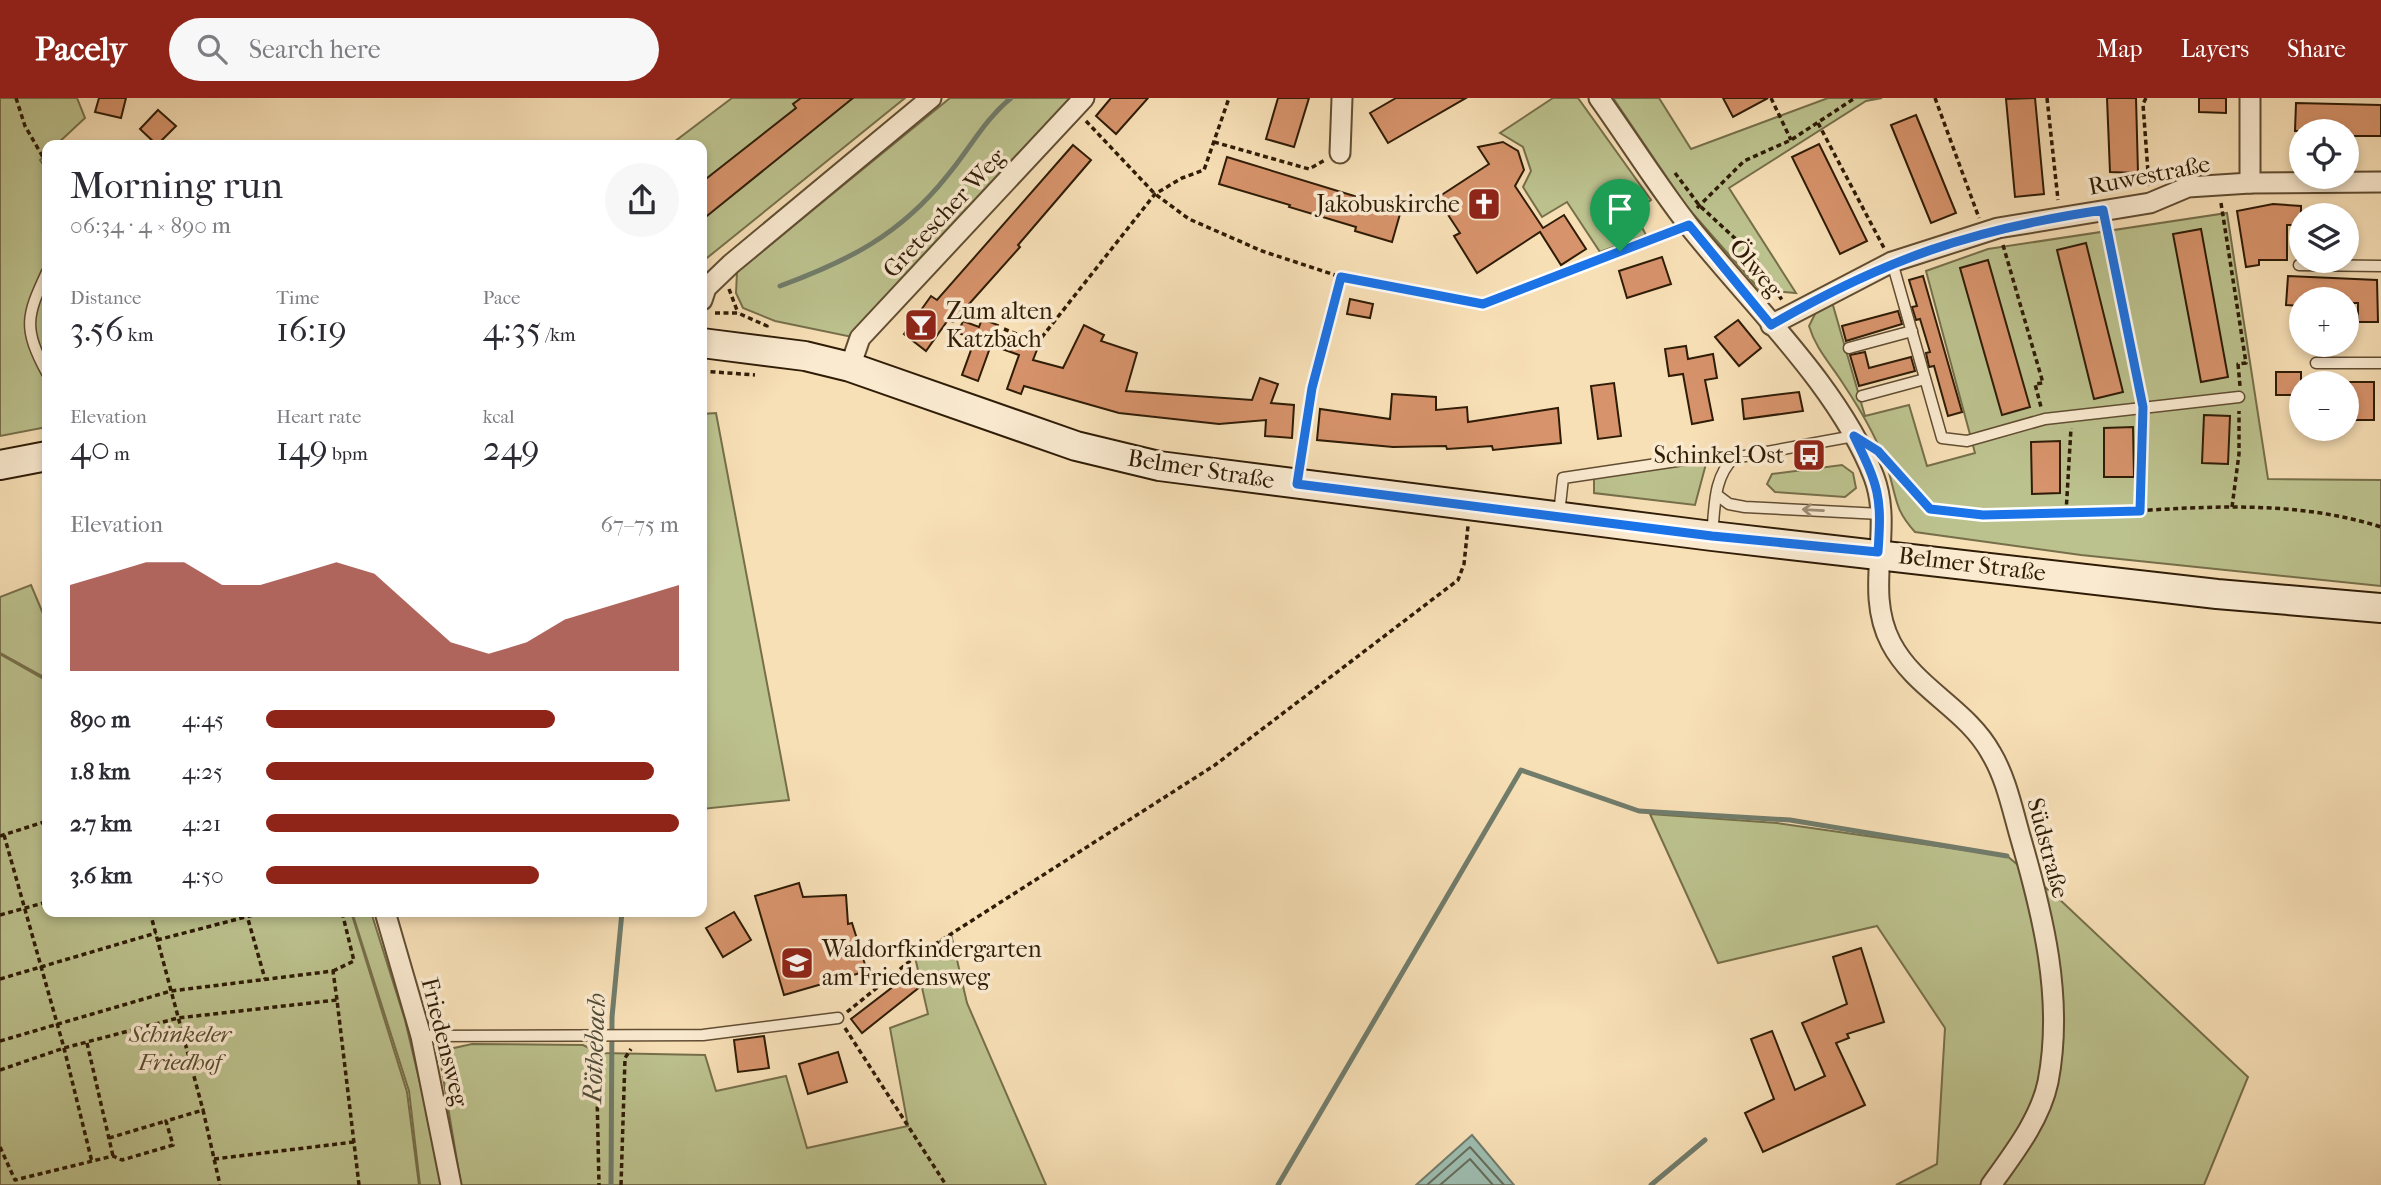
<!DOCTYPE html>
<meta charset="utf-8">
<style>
:root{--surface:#fff;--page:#f7f7f7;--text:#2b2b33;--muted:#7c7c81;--accent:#8f2418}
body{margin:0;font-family:"IM FELL French Canon",serif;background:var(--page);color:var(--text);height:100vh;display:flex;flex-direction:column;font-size:26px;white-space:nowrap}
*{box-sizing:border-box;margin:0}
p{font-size:23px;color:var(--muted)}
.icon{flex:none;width:38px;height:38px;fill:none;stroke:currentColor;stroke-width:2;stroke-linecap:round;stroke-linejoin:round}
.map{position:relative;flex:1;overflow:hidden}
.panel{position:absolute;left:42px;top:42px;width:665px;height:777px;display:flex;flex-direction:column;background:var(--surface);border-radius:14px;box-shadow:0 4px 10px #0003}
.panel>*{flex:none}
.fabs{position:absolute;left:2289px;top:21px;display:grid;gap:14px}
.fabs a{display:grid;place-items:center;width:70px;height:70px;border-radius:50%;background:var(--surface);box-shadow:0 4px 10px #0003;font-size:35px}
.pin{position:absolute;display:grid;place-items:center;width:60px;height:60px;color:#fff;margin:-72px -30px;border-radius:50% 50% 50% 0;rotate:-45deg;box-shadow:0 0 7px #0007}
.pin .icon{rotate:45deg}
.round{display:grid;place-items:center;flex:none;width:74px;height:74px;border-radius:37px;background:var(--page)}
.summary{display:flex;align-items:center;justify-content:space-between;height:119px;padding:0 28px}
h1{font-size:38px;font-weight:600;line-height:52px}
.figures{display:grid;grid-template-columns:repeat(3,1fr);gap:10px;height:119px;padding:7px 28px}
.figures div{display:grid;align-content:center}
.figures b{font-size:35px;font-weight:600}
.figures small{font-size:19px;font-weight:400}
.figures p{font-size:19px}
.chart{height:196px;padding:14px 28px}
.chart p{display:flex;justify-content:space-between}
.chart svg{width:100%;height:126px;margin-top:7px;fill:var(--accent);opacity:.7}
ul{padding:0 28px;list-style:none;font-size:23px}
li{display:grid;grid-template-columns:112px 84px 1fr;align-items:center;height:52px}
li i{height:18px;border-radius:9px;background:var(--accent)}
header{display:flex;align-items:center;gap:42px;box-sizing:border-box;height:98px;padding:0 35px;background:var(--accent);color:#fff}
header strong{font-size:33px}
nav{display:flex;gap:38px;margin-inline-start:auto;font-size:24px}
.search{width:490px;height:63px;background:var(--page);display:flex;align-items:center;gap:18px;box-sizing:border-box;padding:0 24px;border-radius:38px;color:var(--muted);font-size:26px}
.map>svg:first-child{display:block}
.green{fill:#bcc28e;stroke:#766f4a;stroke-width:2}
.water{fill:#9dbcaf;stroke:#717c6b;stroke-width:2}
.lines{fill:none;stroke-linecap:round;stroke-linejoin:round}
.shore{stroke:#666c5a;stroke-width:2}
.stream{stroke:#717c6b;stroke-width:5}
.building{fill:#d7936b;stroke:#2f1c06;stroke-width:2}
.lane-casing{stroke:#614d32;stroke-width:13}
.street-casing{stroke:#614d32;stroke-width:23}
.secondary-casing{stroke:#2f1c06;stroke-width:32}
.path{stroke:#2f1c06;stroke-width:3.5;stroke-dasharray:5 3.5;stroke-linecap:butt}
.lane{stroke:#faead0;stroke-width:10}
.street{stroke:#faead0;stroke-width:19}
.secondary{stroke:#faead0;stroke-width:28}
.oneway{stroke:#9f8d75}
.route-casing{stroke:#fff;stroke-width:14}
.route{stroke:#1a73e8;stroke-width:9}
.labels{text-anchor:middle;stroke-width:7;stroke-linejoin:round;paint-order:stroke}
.street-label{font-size:24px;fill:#2f1c06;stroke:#faead0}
.poi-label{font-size:24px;fill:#2f1c06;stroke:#faead0;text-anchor:end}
.park-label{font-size:24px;font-style:italic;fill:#594e2f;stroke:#faead0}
.water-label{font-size:26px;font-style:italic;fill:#504c39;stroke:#faead0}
</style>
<header>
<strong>Pacely</strong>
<div class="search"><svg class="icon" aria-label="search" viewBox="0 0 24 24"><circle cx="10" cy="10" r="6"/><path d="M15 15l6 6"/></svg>Search here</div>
<nav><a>Map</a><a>Layers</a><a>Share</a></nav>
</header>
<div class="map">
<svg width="2381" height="1087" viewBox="0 0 2381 1087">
<rect width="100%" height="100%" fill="#f7dfb6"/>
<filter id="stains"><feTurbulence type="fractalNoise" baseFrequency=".00286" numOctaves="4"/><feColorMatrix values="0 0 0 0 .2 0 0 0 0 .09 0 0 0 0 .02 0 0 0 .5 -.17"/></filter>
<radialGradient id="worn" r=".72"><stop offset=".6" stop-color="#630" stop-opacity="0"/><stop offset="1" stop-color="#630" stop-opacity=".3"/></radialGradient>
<g class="green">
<polygon points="0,0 77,0 85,20 56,47 47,47 47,55 40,62 47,72 47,329 0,338"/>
<polygon points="732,0 905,0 702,164 702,47 670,47"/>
<polygon points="950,0 1073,0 852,239 775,223 743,210 736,195 737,174"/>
<polygon points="1553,0 1578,0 1651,102 1634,114 1646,137 1600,154 1567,104 1542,119 1523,89 1531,73 1523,49 1500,35"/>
<polygon points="1613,0 1659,0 1691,51 1828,0 1882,0 1866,3 1729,90 1796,195 1760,192 1687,109"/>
<path d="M2227,115L2268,381L2381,382V488L2081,457L1915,434C1895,412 1897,402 1889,375C1880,344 1860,311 1842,284C1829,264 1816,251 1809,228L1817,212L1832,204L1865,318L1909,307L1927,368L1975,355L1926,173L1988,151Z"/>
<polygon points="716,315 789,702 702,711 702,316"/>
<polygon points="1707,362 1695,407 1594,395 1594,380"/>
<polygon points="1842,367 1853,375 1856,390 1845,399 1775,394 1767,386 1772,376"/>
<polygon points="31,487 47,525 47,581 0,555 0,499"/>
<polygon points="0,556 47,583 47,814 351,814 407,994 419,1087 0,1087"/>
<polygon points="1650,716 1777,725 2007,758 2057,799 2248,979 2204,1087 1896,1087 1937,1066 1945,930 1877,828 1718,865"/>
<polygon points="352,814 371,814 405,922 444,1087 420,1087 409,993"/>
<polygon points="951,836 967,905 1046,1087 461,1087 440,961 445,952 472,946 583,947 599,955 705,957 716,993 786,978 807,1050 908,1028 890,930 928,916 915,859"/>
</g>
<polygon class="water" points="1472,1037 1514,1087 1416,1087"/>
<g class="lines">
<g class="shore">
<polyline points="1427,1087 1470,1049 1504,1087"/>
<polyline points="1440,1087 1470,1061 1493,1087"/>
</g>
<g class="stream">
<path d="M780,188C848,163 900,137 947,78C969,52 984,22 1011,0"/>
<polyline points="611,1087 612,919 622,814"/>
<polyline points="1278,1087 1521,672 1639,713 1790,722 2007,758"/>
<polyline points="1651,1087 1705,1042"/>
</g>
</g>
<g class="building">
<polygon points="99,0 126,0 121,20 95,14"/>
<polygon points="801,0 853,0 702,122 702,84 796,10 793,6"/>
<polygon points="1111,0 1148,0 1116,36 1096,18"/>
<polygon points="1278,0 1309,0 1294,49 1266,41"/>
<polygon points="1396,0 1466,0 1388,45 1370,15"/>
<polygon points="1723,0 1768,0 1733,19"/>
<polygon points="2035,0 2044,96 2015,99 2006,1"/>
<polygon points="2107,0 2136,0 2138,75 2110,74"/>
<polygon points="2199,0 2226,0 2226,15 2199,14"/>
<polygon points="2296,5 2381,7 2381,38 2347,38 2347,33 2295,33"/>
<polygon points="158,12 176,28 157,47 140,31"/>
<polygon points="1916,17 1956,115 1931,125 1891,27"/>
<polygon points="1503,44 1518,53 1524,72 1515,88 1543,130 1564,117 1586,151 1561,167 1540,134 1477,175 1454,138 1460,135 1437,100 1489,66 1478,49"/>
<polygon points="1819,46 1867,143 1840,156 1792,59"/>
<polygon points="1073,47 1091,62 1018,147 1020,149 953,224 948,222 926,253 904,236 931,198 937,202"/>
<polygon points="1227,59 1364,101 1363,105 1400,116 1392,144 1355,133 1356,129 1289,109 1290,107 1219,86"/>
<polygon points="2273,106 2301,108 2301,127 2287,127 2287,162 2259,162 2259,167 2246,169 2237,113"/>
<polygon points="2201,131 2228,279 2201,284 2173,136"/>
<polygon points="2086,145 2123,294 2094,301 2057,152"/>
<polygon points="1662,159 1671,186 1627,200 1619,173"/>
<polygon points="1988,162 2030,309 2002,317 1960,170"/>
<polygon points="1923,178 1962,314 1948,318 1934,268 1929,269 1926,255 1930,254 1920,221 1916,222 1912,209 1917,208 1909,182"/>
<polygon points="2288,178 2377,182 2378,224 2358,224 2358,205 2347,205 2347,201 2301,201 2301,208 2286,207"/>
<polygon points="1350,201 1373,206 1370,220 1347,216"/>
<polygon points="1898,213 1902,226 1846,243 1842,228"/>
<polygon points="982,221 998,227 996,234 1038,249 1033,262 1063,270 1084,227 1104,237 1101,243 1137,255 1126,293 1252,302 1260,280 1278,286 1271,305 1294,307 1292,340 1265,338 1266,322 1219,326 1119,315 1024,288 1021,296 1007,291 1019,257 991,247 978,283 962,277 975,241 958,235 963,223 979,229"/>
<polygon points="1738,222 1761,250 1739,268 1715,239"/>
<polygon points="1686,248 1688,261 1713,256 1717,280 1705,282 1713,322 1692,326 1683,276 1669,278 1665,251"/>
<polygon points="1865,254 1869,270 1911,259 1915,273 1859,288 1850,257"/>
<rect x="2276" y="274" width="25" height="23"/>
<polygon points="2347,284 2374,284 2374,322 2352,322 2352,310 2347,310"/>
<polygon points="1614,285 1621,338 1598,341 1591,288"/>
<polygon points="1799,294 1803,313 1744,321 1742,301"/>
<polygon points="1392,296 1436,299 1436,312 1467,309 1468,324 1558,310 1561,345 1493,352 1492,348 1447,351 1446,348 1393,349 1317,342 1320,311 1390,321"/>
<polygon points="2204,317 2230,318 2228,366 2202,365"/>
<polygon points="2133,329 2134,379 2104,379 2104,330"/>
<polygon points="2060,343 2060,395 2032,396 2031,344"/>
<polygon points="799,785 803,799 846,797 848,826 852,825 867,873 784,897 755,798"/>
<polygon points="734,814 751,842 723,859 706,830"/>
<polygon points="1861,850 1884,924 1847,936 1849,940 1836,945 1865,1007 1763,1054 1745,1015 1774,1001 1751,941 1772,933 1795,992 1825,978 1802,925 1847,906 1833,859"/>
<polygon points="911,875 921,888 862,935 851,921"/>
<polygon points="764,938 769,970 738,974 734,942"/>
<polygon points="838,954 847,984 808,996 799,966"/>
</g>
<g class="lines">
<defs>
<g id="lane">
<polyline points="1892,164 1942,340 1967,343 2045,321 2239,299"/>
<polyline points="2299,167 2381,168"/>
<path d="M47,174C26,219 23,230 47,275"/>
<polyline points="1849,250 1912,233"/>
<polyline points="2316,265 2381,265"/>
<polyline points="1862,298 1925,281"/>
<polyline points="1717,397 1729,406 1745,409 1881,416"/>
<polyline points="1559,416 1563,380 1717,357"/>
<path d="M1712,437C1715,410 1713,379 1734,360L1854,338"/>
<polyline points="421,938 703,937 838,920"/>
</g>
<g id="street">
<path d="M1599,0C1629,42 1657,87 1689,128C1749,204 1839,288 1874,379C1894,432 1863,492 1891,545C1915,591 1967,611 1991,655C2006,680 2012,710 2020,738C2043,817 2064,901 2048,984C2040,1022 2013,1056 1991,1087"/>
<polyline points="1340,55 1342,0"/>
<polyline points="2250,85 2250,0"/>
<polyline points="702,202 706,190 731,166 931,0"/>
<polyline points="1771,227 1892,164 1998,130 2150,105 2188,89 2250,85 2381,84"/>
<polyline points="850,269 860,240 1084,0"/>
<polyline points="385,814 421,938 451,1087"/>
</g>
<g id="secondary">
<polyline points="702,245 805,258 850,269 1076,348 1159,368 1712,438 2217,496 2381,510"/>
<polyline points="0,367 47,358"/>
</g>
</defs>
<use href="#lane" class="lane-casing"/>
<use href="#street" class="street-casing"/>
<use href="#secondary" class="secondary-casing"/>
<g class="path">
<polyline points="16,0 25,28 47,66"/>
<polyline points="1771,0 1791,42"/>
<polyline points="1935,0 1979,120"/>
<polyline points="2047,0 2058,102"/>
<polyline points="2146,0 2143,6 2149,88"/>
<polyline points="1086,23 1155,96 1189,121 1262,153 1341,179 1483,206 1670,134"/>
<polyline points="1818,25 1884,150"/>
<polyline points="1214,44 1309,71 1325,62"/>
<polyline points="1675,75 1699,107 1754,158 1782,202"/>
<polyline points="2221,105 2246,265 2238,266 2240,288"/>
<polyline points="1697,110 1744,63 1791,42 1855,0"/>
<polyline points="2106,128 2141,299"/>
<polyline points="2003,147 2043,285 2035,286 2041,309"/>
<polyline points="729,191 738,215"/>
<polyline points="715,215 738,215 767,228 766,232"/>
<polyline points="1004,231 1038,244 1155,96 1182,80 1204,72 1229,0"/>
<polyline points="702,273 755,277"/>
<polyline points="1301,365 1312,290 1341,179"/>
<path d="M1888,365L1930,411C1948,413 1965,416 1983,417C2115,424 2252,388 2381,429"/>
<polyline points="2232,409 2239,356 2239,313"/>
<polyline points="2140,413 2143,324"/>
<polyline points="2066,415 2071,330"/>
<polyline points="4,737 64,950 92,1064"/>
<polyline points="0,738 47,723"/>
<polyline points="150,814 203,1012"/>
<polyline points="246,814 265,881"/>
<polyline points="0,817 47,804"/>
<polyline points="157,842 265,814"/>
<polyline points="333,873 354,863 342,814"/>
<polyline points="0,881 156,835"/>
<polyline points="847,914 915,859 1215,667 1458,482 1464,466 1468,428"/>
<polyline points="845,930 946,1087"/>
<polyline points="0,943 171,893 333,873 337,902"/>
<polyline points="87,945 113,1058"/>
<polyline points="596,949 599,1087"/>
<polyline points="0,972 64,950 178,920 337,902 359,1087"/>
<polyline points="109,1040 166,1023"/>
<polyline points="0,1049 15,1082 113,1058 122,1062 173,1047 166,1023 203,1012 220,1087"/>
<polyline points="214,1061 354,1044"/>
<polyline points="621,1087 625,960 631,951"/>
</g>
<use href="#lane" class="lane"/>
<use href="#street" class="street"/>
<use href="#secondary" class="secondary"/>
</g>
<defs><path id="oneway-shaft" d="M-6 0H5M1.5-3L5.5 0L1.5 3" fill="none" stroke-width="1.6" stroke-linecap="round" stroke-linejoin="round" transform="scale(1.75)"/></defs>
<use class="oneway" href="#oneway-shaft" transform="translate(1813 412) rotate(-177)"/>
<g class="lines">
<defs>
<path id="route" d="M2103,112L2143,309L2140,413L1983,417L1930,411L1878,353L1854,338C1879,389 1882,398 1878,454L1712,438L1297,386L1312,290L1341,179L1483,206L1689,127L1771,227C1885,161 1973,131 2103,112Z"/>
</defs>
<use href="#route" class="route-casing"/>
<use href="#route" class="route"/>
</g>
<defs>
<symbol id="church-square" viewBox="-11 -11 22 22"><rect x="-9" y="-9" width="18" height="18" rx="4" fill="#8f2418" stroke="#faead0"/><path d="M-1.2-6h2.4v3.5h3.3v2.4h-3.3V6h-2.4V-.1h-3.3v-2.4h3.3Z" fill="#fff"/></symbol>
<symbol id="bar-square" viewBox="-11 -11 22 22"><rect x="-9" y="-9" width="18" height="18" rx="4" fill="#8f2418" stroke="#faead0"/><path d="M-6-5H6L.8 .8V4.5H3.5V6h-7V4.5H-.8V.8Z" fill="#fff"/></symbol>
<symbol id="bus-square" viewBox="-11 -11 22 22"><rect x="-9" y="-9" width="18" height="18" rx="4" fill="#8f2418" stroke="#faead0"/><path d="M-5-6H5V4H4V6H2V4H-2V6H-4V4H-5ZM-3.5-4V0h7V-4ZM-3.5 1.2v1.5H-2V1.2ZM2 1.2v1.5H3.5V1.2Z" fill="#fff"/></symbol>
<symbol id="school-square" viewBox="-11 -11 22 22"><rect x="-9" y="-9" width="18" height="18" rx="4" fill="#8f2418" stroke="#faead0"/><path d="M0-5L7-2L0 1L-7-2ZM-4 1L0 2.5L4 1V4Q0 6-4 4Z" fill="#fff"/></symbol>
</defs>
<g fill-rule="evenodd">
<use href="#church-square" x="1465" y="87" width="38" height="38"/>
<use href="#bar-square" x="902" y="208" width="38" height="38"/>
<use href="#bus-square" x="1790" y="338" width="38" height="38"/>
<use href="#school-square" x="778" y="846" width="38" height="38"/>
</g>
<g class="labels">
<g class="street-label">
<text transform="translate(2149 77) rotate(-11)" y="8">Ruwestraße</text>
<text transform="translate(944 115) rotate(-47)" y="8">Gretescher Weg</text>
<text transform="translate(1756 170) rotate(50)" y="8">Ölweg</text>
<text transform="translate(1201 371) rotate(9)" y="8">Belmer Straße</text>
<text transform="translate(1972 466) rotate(7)" y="8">Belmer Straße</text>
<text transform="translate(2048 750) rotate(75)" y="8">Südstraße</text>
<text transform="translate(445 944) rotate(76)" y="8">Friedensweg</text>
</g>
<g class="poi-label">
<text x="1460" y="114">Jakobuskirche</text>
<text x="946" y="221" text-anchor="start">Zum alten<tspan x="946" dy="28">Katzbach</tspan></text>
<text x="1784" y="365">Schinkel-Ost</text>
<text x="822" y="859" text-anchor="start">Waldorfkindergarten<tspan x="822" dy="28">am Friedensweg</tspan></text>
</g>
<g class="park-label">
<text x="180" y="944">Schinkeler<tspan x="180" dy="28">Friedhof</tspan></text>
</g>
<g class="water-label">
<text transform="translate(594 950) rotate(-88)" y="9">Röthebach</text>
</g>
</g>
<rect width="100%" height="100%" filter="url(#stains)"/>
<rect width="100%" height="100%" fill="url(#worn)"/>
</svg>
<div class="fabs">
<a><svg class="icon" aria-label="locate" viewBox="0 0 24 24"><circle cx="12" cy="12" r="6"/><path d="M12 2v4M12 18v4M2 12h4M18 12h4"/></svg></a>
<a><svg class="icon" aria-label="layers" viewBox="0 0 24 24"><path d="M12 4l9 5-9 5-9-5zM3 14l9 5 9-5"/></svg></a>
<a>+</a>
<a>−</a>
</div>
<div class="pin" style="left:1620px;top:153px;background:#1e9e55"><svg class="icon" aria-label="arrive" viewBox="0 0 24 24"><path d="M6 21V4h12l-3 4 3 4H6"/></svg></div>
<section class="panel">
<div class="summary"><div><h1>Morning run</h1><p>06:34 · 4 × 890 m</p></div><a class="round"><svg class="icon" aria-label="share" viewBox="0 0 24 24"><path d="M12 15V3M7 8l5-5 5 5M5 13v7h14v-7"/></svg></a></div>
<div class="figures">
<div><p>Distance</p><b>3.56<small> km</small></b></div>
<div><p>Time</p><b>16:19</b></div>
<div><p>Pace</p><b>4:35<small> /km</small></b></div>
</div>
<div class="figures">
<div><p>Elevation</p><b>40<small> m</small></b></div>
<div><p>Heart rate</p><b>149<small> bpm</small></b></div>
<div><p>kcal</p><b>249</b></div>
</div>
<div class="chart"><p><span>Elevation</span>67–75 m</p>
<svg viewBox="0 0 160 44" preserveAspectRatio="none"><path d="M0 44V14L10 10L20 6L30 6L40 14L50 14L60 10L70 6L80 10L90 22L100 34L110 38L120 34L130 26L140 22L150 18L160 14V44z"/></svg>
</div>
<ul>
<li><b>890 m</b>4:45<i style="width:70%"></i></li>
<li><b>1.8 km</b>4:25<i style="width:94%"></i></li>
<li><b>2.7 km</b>4:21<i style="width:100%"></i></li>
<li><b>3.6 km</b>4:50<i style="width:66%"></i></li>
</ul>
</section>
</div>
